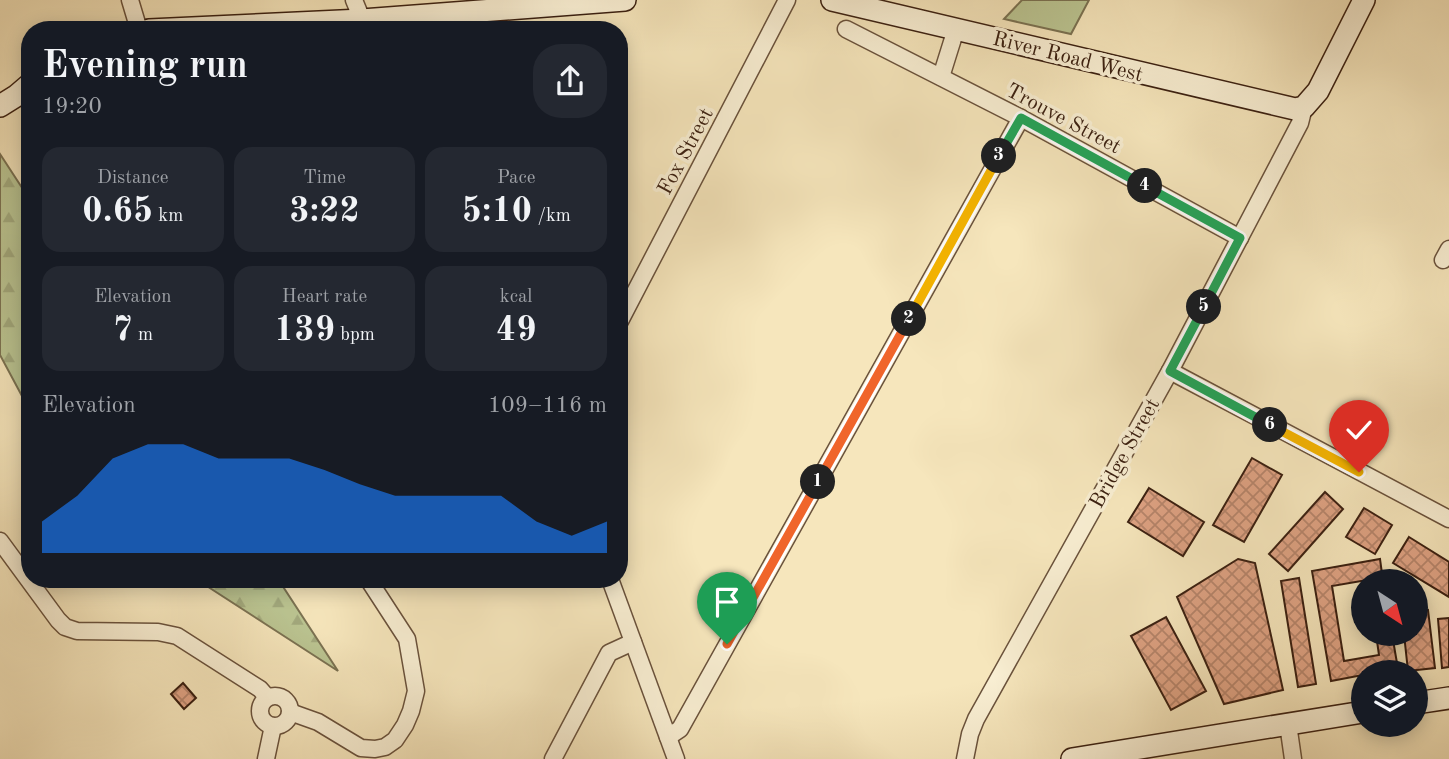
<!DOCTYPE html>
<meta charset="utf-8">
<style>
:root{--surface:#171b24;--page:#242831;--text:#f1f3f6;--muted:#9ea1a6;--accent:#1a73e8}
body{margin:0;font-family:"Old Standard TT",serif;background:var(--page);color:var(--text);height:100vh;display:flex;flex-direction:column;font-size:26px;white-space:nowrap}
*{box-sizing:border-box;margin:0}
p{font-size:23px;color:var(--muted)}
.icon{flex:none;width:38px;height:38px;fill:none;stroke:currentColor;stroke-width:2;stroke-linecap:round;stroke-linejoin:round}
.map{position:relative;flex:1;overflow:hidden}
.details{position:absolute;left:21px;top:21px;width:607px;height:567px;display:flex;flex-direction:column;background:var(--surface);border-radius:28px;box-shadow:0 4px 18px #0003}
.details>*{flex:none}
.needle{width:46px;rotate:144deg}
.controls{position:absolute;left:1351px;top:569px;display:grid;gap:14px}
.controls a{display:grid;place-items:center;width:77px;height:77px;border-radius:50%;background:var(--surface);box-shadow:0 4px 18px #0003;font-size:35px}
.pin{position:absolute;display:grid;place-items:center;width:60px;height:60px;color:#fff;margin:-72px -30px;border-radius:50% 50% 50% 0;rotate:-45deg;box-shadow:0 0 7px #0007}
.pin .icon{rotate:45deg}
.km{position:absolute;width:35px;height:35px;margin:-18px;border-radius:50%;background:#222;color:#fff;font-size:19px;line-height:35px;text-align:center}
.round{display:grid;place-items:center;flex:none;width:74px;height:74px;border-radius:28px;background:var(--page)}
.headline{display:flex;align-items:center;justify-content:space-between;height:119px;padding:0 21px}
h1{font-size:38px;font-weight:700;line-height:52px}
.figures{display:grid;grid-template-columns:repeat(3,1fr);gap:10px;height:119px;padding:7px 21px}
.figures div{display:grid;align-content:center;border-radius:18px;background:var(--page);text-align:center}
.figures b{font-size:35px;font-weight:700}
.figures small{font-size:19px;font-weight:400}
.figures p{font-size:19px}
.chart{height:196px;padding:14px 21px}
.chart p{display:flex;justify-content:space-between}
.chart svg{width:100%;height:126px;margin-top:7px;fill:var(--accent);opacity:.7}
.map>svg:first-child{display:block}
.green{fill:#bbc592;stroke:#7b7252;stroke-width:2}
.forest{fill:url(#forest-firs);stroke:#7b7252;stroke-width:2}
.building{fill:url(#building-cross-hatch);stroke:#3b2011;stroke-width:2}
.lines{fill:none;stroke-linecap:round;stroke-linejoin:round}
.street-casing{stroke:#6a523c;stroke-width:19}
.secondary-casing{stroke:#3b2011;stroke-width:24}
.street{stroke:#f9efd3;stroke-width:16}
.secondary{stroke:#f9efd3;stroke-width:21}
.split-1-casing{stroke:#fff;stroke-width:14}
.split-2-casing{stroke:#fff;stroke-width:14}
.split-3-casing{stroke:#fff;stroke-width:14}
.split-4-casing{stroke:#fff;stroke-width:14}
.split-5-casing{stroke:#fff;stroke-width:14}
.split-6-casing{stroke:#fff;stroke-width:14}
.split-7-casing{stroke:#fff;stroke-width:14}
.split-1{stroke:#f0652b;stroke-width:9}
.split-2{stroke:#f0652b;stroke-width:9}
.split-3{stroke:#f5b400;stroke-width:9}
.split-4{stroke:#22a559;stroke-width:9}
.split-5{stroke:#22a559;stroke-width:9}
.split-6{stroke:#22a559;stroke-width:9}
.split-7{stroke:#f5b400;stroke-width:9}
.labels{text-anchor:middle;stroke-width:7;stroke-linejoin:round;paint-order:stroke}
.street-label{font-size:21px;fill:#3b2011;stroke:#f9efd3}
</style>
<div class="map">
<svg width="1449" height="759" viewBox="0 0 1449 759">
<defs>
<pattern id="forest-firs" width="22" height="20" patternUnits="userSpaceOnUse" patternTransform="scale(1.75)"><rect width="22" height="20" fill="#bbc592"/><path d="M5 1l3.5 6h-7zM16 11l3.5 6h-7z" fill="#a2a97d"/></pattern>
<pattern id="building-cross-hatch" width="8" height="8" patternUnits="userSpaceOnUse" patternTransform="scale(1.75)"><rect width="8" height="8" fill="#dea283"/><path d="M0 0l8 8M0 8l8-8" fill="none" stroke="#b5846a"/></pattern>
</defs>
<rect width="100%" height="100%" fill="#f6e6bc"/>
<filter id="stains"><feTurbulence type="fractalNoise" baseFrequency=".00286" numOctaves="4"/><feColorMatrix values="0 0 0 0 .2 0 0 0 0 .09 0 0 0 0 .02 0 0 0 .5 -.17"/></filter>
<radialGradient id="worn" r=".72"><stop offset=".6" stop-color="#630" stop-opacity="0"/><stop offset="1" stop-color="#630" stop-opacity=".3"/></radialGradient>
<polygon class="green" points="1022,0 1089,0 1071,34 1004,19"/>
<g class="forest">
<polygon points="0,154 30,200 30,411 0,355"/>
<polygon points="196,579 278,579 338,671"/>
</g>
<g class="building">
<polygon points="1252,458 1282,475 1244,542 1213,525"/>
<polygon points="1149,488 1204,522 1183,556 1128,522"/>
<polygon points="1325,492 1343,509 1288,571 1269,554"/>
<polygon points="1364,508 1392,525 1375,554 1346,537"/>
<polygon points="1409,537 1449,562 1449,597 1393,563"/>
<polygon points="1238,559 1255,563 1283,690 1224,704 1177,597"/>
<polygon points="1380,559 1383,581 1367,580 1332,586 1344,661 1379,655 1376,634 1392,634 1398,669 1380,672 1363,672 1363,675 1331,681 1312,571"/>
<polygon points="1299,578 1316,684 1298,687 1281,581"/>
<polygon points="1428,610 1435,668 1408,671 1404,634 1416,634 1416,612"/>
<polygon points="1166,617 1206,691 1171,710 1131,636"/>
<polygon points="1449,618 1449,667 1442,668 1438,619"/>
<polygon points="183,683 196,698 184,709 171,694"/>
</g>
<g class="lines">
<defs>
<g id="street">
<polyline points="130,0 139,30"/>
<polyline points="354,0 365,27"/>
<polyline points="846,29 1021,118 1240,238"/>
<polyline points="941,77 956,29"/>
<polyline points="1443,260 1449,249"/>
<polyline points="620,321 787,0"/>
<polyline points="1170,371 1449,519"/>
<polyline points="0,541 58,620 65,627 77,631 158,632 177,636 260,689 267,697"/>
<polyline points="610,579 676,759"/>
<circle cx="275" cy="711" r="15"/>
<polyline points="290,712 318,722 361,748 375,749 385,747 395,740 405,725 411,711 416,691 407,639 368,579"/>
<polyline points="1288,724 1293,759"/>
<polyline points="668,737 680,729 1021,118"/>
<polyline points="266,759 273,726"/>
<polyline points="553,759 609,653 633,642"/>
<polyline points="965,759 970,734 976,719 1170,371 1300,123 1304,107"/>
</g>
<g id="secondary">
<polyline points="832,0 1295,109 1304,107 1318,91 1364,0"/>
<polyline points="149,30 362,20 625,0"/>
<polyline points="0,106 16,96 30,84"/>
<polyline points="1416,703 1449,698"/>
<polyline points="1072,759 1363,712"/>
</g>
</defs>
<use href="#street" class="street-casing"/>
<use href="#secondary" class="secondary-casing"/>
<use href="#street" class="street"/>
<use href="#secondary" class="secondary"/>
</g>
<g class="lines">
<defs>
<polyline id="split-1" points="727,644 818,482"/>
<polyline id="split-2" points="818,482 909,319"/>
<polyline id="split-3" points="909,319 999,156"/>
<polyline id="split-4" points="999,156 1021,118 1145,186"/>
<polyline id="split-5" points="1145,186 1240,238 1204,307"/>
<polyline id="split-6" points="1204,307 1170,371 1270,425"/>
<polyline id="split-7" points="1270,425 1359,472"/>
</defs>
<use href="#split-1" class="split-1-casing"/>
<use href="#split-2" class="split-2-casing"/>
<use href="#split-3" class="split-3-casing"/>
<use href="#split-4" class="split-4-casing"/>
<use href="#split-5" class="split-5-casing"/>
<use href="#split-6" class="split-6-casing"/>
<use href="#split-7" class="split-7-casing"/>
<use href="#split-1" class="split-1"/>
<use href="#split-2" class="split-2"/>
<use href="#split-3" class="split-3"/>
<use href="#split-4" class="split-4"/>
<use href="#split-5" class="split-5"/>
<use href="#split-6" class="split-6"/>
<use href="#split-7" class="split-7"/>
</g>
<g class="labels">
<g class="street-label">
<text transform="translate(1068 56) rotate(14)" y="7">River Road West</text>
<text transform="translate(1064 118) rotate(28)" y="7">Trouve Street</text>
<text transform="translate(685 151) rotate(-62)" y="7">Fox Street</text>
<text transform="translate(1124 453) rotate(-61)" y="7">Bridge Street</text>
</g>
</g>
<rect width="100%" height="100%" filter="url(#stains)"/>
<rect width="100%" height="100%" fill="url(#worn)"/>
</svg>
<div class="controls">
<a><svg class="needle" viewBox="-14 -14 28 28"><path d="M0-13l5 13h-10z" fill="#e53935"/><path d="M0 13l5-13h-10z" fill="#9ea1a6"/></svg></a>
<a><svg class="icon" aria-label="layers" viewBox="0 0 24 24"><path d="M12 4l9 5-9 5-9-5zM3 14l9 5 9-5"/></svg></a>
</div>
<div class="pin" style="left:727px;top:644px;background:#1e9e55"><svg class="icon" aria-label="arrive" viewBox="0 0 24 24"><path d="M6 21V4h12l-3 4 3 4H6"/></svg></div>
<div class="pin" style="left:1359px;top:472px;background:#d93025"><svg class="icon" aria-label="check" viewBox="0 0 24 24"><path d="M5 12l5 5 9-10"/></svg></div>
<b class="km" style="left:818px;top:482px">1</b>
<b class="km" style="left:909px;top:319px">2</b>
<b class="km" style="left:999px;top:156px">3</b>
<b class="km" style="left:1145px;top:186px">4</b>
<b class="km" style="left:1204px;top:307px">5</b>
<b class="km" style="left:1270px;top:425px">6</b>
<section class="details">
<div class="headline"><div><h1>Evening run</h1><p>19:20</p></div><a class="round"><svg class="icon" aria-label="share" viewBox="0 0 24 24"><path d="M12 15V3M7 8l5-5 5 5M5 13v7h14v-7"/></svg></a></div>
<div class="figures">
<div><p>Distance</p><b>0.65<small> km</small></b></div>
<div><p>Time</p><b>3:22</b></div>
<div><p>Pace</p><b>5:10<small> /km</small></b></div>
</div>
<div class="figures">
<div><p>Elevation</p><b>7<small> m</small></b></div>
<div><p>Heart rate</p><b>139<small> bpm</small></b></div>
<div><p>kcal</p><b>49</b></div>
</div>
<div class="chart"><p><span>Elevation</span>109–116 m</p>
<svg viewBox="0 0 160 44" preserveAspectRatio="none"><path d="M0 44V33L10 24L20 11L30 6L40 6L50 11L60 11L70 11L80 15L90 20L100 24L110 24L120 24L130 24L140 33L150 38L160 33V44z"/></svg>
</div>
</section>
</div>
